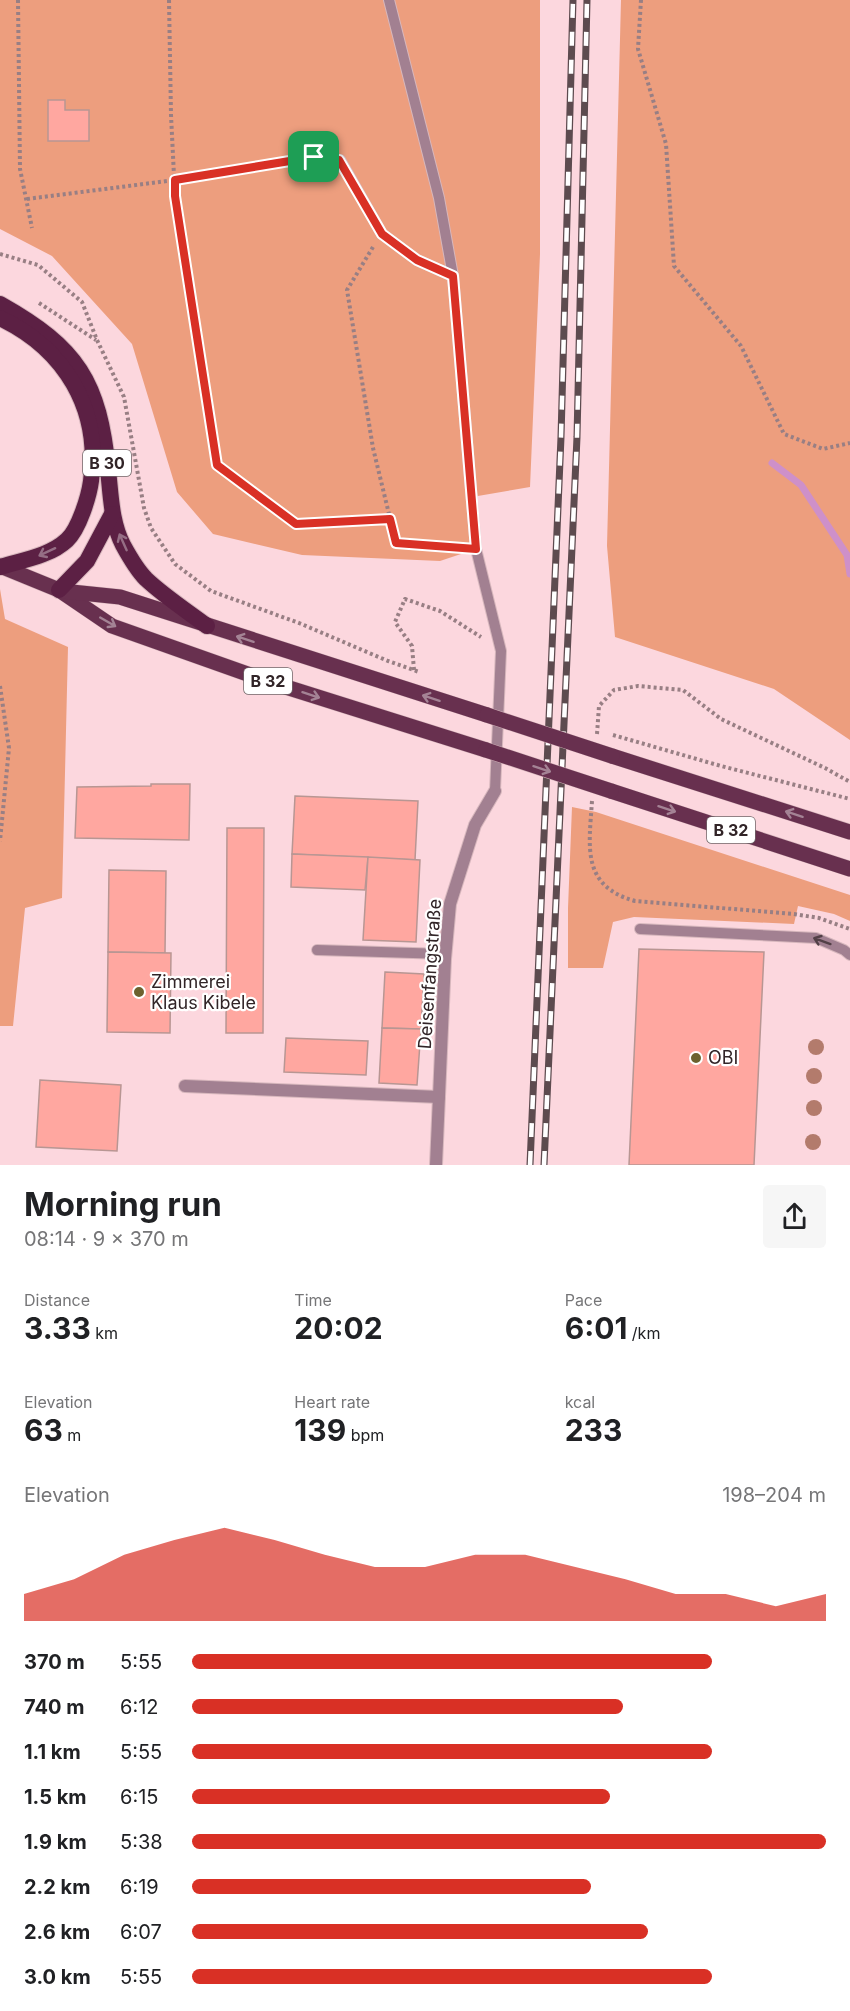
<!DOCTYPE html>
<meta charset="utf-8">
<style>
:root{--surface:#fff;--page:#f6f6f6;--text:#202124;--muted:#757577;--accent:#d93025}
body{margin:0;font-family:Inter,sans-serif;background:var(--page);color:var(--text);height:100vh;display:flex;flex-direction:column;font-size:22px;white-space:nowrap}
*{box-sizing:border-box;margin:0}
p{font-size:20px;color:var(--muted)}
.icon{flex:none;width:33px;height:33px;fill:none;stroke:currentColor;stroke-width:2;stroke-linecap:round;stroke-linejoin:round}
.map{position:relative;height:1165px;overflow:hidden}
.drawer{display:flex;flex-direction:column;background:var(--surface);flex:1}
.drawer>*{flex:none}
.pin{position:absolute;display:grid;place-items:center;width:51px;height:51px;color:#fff;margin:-26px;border-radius:12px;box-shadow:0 3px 9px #0006}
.round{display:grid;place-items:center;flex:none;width:63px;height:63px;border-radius:6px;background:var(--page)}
.headline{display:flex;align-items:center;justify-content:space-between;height:102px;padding:0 24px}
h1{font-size:33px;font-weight:700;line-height:45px}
.figures{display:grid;grid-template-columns:repeat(3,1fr);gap:9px;height:102px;padding:6px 24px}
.figures div{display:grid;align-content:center}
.figures b{font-size:30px;font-weight:700}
.figures small{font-size:16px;font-weight:400}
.figures p{font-size:16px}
.chart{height:168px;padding:12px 24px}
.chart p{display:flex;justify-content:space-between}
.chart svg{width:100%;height:108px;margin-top:6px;fill:var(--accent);opacity:.7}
ul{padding:0 24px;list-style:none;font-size:20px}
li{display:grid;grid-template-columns:96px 72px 1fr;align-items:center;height:45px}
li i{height:15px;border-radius:8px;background:var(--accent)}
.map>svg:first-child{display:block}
.green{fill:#ed9e7e}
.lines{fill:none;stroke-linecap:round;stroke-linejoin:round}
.stream{stroke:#ce90c9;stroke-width:7}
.building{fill:#ffa7a0;stroke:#b89693;stroke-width:1.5}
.service-casing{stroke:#d7b7bd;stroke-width:12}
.minor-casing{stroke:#d7b7bd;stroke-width:14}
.primary-casing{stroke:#d7b7bd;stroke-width:16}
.trunk-casing{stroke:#d7b7bd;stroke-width:18}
.path{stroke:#987f84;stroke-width:4;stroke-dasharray:3 3;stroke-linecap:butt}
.service{stroke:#a28091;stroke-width:10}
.minor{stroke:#a28091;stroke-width:12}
.primary{stroke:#68304f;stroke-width:15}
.trunk{stroke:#5c2044;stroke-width:16}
.rail-casing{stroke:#5d4b4f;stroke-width:7}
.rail{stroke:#fff;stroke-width:4.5;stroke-dasharray:14;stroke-linecap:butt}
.primary-bridge-casing{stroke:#d7b7bd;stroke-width:16;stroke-linecap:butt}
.primary-bridge{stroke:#68304f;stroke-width:15}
.tree{fill:#b37b6c}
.oneway{stroke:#956e85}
.oneway2{stroke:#a48395}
.oneway3{stroke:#534047}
.route-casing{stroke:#fff;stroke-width:12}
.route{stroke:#d93025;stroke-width:8}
.poi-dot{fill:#6c612e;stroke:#fff;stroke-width:2}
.labels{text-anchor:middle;stroke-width:4.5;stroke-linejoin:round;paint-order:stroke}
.shield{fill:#fff;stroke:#6f6668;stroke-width:1.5}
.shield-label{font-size:16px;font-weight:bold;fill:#312427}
.street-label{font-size:18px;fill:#312427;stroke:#fff}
.poi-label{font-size:18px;fill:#312427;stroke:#fff;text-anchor:start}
</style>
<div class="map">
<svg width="850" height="1165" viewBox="0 0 850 1165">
<rect width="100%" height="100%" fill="#fcd7de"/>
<g class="green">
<polygon points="0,0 540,0 540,254 530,487 472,497 476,549 440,561 302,555 213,534 177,492 132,344 52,256 0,229"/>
<polygon points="621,0 850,0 850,740 774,689 615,637 607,546"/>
<polygon points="0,589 5,619 68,647 62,898 25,908 13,1026 0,1026"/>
<polygon points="572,807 596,812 850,895 850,921 834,914 798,906 794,924 634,917 613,922 603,968 568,968 568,908"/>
</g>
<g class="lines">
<polyline class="stream" points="772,463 801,485 847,555 850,574"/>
</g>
<g class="building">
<polygon points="48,100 65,100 65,110 89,110 89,141 48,141"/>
<polygon points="151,784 190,784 189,840 75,838 77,787 151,786"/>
<polygon points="295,796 418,801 415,860 292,854"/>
<polygon points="227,828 264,828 263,1033 226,1033"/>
<polygon points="292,854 368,857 365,890 291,887"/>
<polygon points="368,857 420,860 416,942 363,940"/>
<polygon points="109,870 166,871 165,953 108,952"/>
<polygon points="639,949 764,952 754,1165 629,1165"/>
<polygon points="108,952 171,953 170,1033 107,1032"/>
<polygon points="385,972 424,974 421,1029 382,1028"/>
<polygon points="382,1028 421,1029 417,1085 379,1083"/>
<polygon points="286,1038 368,1041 366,1075 284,1072"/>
<polygon points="40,1080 121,1085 117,1151 36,1147"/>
</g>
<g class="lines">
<defs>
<g id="service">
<polyline points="389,0 439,198 453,276 476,549 501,651 495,791"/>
<polyline points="340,160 382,234 417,260 453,276"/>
<polyline points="640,929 816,938 844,950 850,955"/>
<polyline points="317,950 445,954"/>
</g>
<g id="minor">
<polyline points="185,1086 439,1097"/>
<polyline points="436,1165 445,959 450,904 475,825 495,791"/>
</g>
<g id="primary">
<polyline points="0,566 59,590 112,626 270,682 486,750"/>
<polyline points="62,591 120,597 487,715"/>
<polyline points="612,756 850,832"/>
<polyline points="611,791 850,869"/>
</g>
<g id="trunk">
<path d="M0,304C78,348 99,381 108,470C111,495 111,522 123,545C129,556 137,570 146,579C164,596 187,611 207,626"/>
<path d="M0,318C65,349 101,409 91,481C89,496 79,529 67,540C50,556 23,560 0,567"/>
<polyline points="59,590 87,561 112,514"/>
</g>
</defs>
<use href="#service" class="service-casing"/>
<use href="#minor" class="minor-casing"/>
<use href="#primary" class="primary-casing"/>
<use href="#trunk" class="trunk-casing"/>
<g class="path">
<polyline points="18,0 20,169 32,228"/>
<polyline points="169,0 171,115 175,196 217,465 296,524 390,519"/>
<polyline points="641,0 638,49 666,144 674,266 741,346 784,434 823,449 850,443"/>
<polyline points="27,199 175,180 314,157 326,159"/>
<polyline points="373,247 347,290 373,448 396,543 461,548"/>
<polyline points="0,254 38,265 82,302 97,340 124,397 144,508 151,528 175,564 211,591 299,623 388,661 419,672"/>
<polyline points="39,303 96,340"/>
<polyline points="414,670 412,646 395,622 405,599 440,611 481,637"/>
<polyline points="0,686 9,748 0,841"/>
<polyline points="597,734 599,706 614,690 638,686 683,690 721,719 825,768 850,782"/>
<polyline points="613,735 721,766 850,799"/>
<path d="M592,801C589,847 581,886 635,901L794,914L819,918L850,929"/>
</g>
<use href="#service" class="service"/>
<use href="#minor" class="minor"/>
<use href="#primary" class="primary"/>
<use href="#trunk" class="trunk"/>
<defs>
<g id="rail">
<polyline points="530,1165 561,437 573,0"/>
<polyline points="544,1165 577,437 587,0"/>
</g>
</defs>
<use href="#rail" class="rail-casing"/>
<use href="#rail" class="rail"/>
<defs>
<g id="primary-bridge">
<polyline points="487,715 612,756"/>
<polyline points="486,750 611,791"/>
</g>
</defs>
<use href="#primary-bridge" class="primary-bridge-casing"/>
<use href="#primary-bridge" class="primary-bridge"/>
</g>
<g class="tree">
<circle cx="816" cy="1047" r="8"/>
<circle cx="814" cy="1076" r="8"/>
<circle cx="814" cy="1108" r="8"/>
<circle cx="813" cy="1142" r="8"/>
</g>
<defs><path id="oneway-shaft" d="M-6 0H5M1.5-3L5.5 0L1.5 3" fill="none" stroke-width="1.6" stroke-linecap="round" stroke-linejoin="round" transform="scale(1.5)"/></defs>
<g class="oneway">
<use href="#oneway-shaft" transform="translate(123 542) rotate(-114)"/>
<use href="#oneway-shaft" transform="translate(47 552) rotate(155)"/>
</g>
<g class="oneway2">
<use href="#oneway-shaft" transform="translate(108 622) rotate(30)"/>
<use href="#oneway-shaft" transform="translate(245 639) rotate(-162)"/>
<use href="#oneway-shaft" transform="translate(311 695) rotate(18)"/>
<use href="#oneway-shaft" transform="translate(431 698) rotate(-162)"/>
<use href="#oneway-shaft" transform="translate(542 769) rotate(18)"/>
<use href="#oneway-shaft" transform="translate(667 809) rotate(18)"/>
<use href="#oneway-shaft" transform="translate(794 814) rotate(-162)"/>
</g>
<use class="oneway3" href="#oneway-shaft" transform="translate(822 941) rotate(-160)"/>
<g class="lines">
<defs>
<polygon id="route" points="314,157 339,160 382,234 417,260 453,276 476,549 396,543 390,519 296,524 217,465 175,196 175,180"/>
</defs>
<use href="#route" class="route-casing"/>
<use href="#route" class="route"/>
</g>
<g class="poi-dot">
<circle cx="139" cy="992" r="6"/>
<circle cx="696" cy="1058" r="6"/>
</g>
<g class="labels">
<g class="shield">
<rect x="83" y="450" width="48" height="26" rx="4.5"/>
<rect x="244" y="668" width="48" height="26" rx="4.5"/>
<rect x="707" y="817" width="48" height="26" rx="4.5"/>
</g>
<g class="shield-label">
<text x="107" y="469">B 30</text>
<text x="268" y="687">B 32</text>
<text x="731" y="836">B 32</text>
</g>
<g class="street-label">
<text transform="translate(430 974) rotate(-86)" y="6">Deisenfangstraße</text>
</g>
<g class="poi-label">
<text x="151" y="988">Zimmerei<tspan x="151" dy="21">Klaus Kibele</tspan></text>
<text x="708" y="1064">OBI</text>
</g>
</g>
</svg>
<div class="pin" style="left:314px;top:157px;background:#1e9e55"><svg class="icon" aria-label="arrive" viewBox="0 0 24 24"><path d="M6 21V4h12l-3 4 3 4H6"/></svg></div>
</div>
<section class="drawer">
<div class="headline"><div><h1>Morning run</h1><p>08:14 · 9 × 370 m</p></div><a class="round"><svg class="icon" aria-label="share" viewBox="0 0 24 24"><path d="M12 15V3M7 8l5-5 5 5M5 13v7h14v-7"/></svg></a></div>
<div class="figures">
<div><p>Distance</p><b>3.33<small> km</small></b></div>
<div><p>Time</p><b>20:02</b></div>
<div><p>Pace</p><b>6:01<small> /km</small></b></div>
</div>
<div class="figures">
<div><p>Elevation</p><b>63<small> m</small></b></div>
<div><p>Heart rate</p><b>139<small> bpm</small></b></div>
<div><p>kcal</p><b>233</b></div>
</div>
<div class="chart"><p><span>Elevation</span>198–204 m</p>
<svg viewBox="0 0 160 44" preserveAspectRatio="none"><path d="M0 44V33L10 27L20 17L30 11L40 6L50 11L60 17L70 22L80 22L90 17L100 17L110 22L120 27L130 33L140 33L150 38L160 33V44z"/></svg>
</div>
<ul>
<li><b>370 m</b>5:55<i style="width:82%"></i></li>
<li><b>740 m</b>6:12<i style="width:68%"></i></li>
<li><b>1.1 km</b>5:55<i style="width:82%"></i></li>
<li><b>1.5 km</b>6:15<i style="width:66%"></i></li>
<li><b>1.9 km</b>5:38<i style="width:100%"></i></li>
<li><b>2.2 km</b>6:19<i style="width:63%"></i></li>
<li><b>2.6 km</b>6:07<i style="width:72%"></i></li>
<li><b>3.0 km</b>5:55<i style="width:82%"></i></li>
</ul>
</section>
